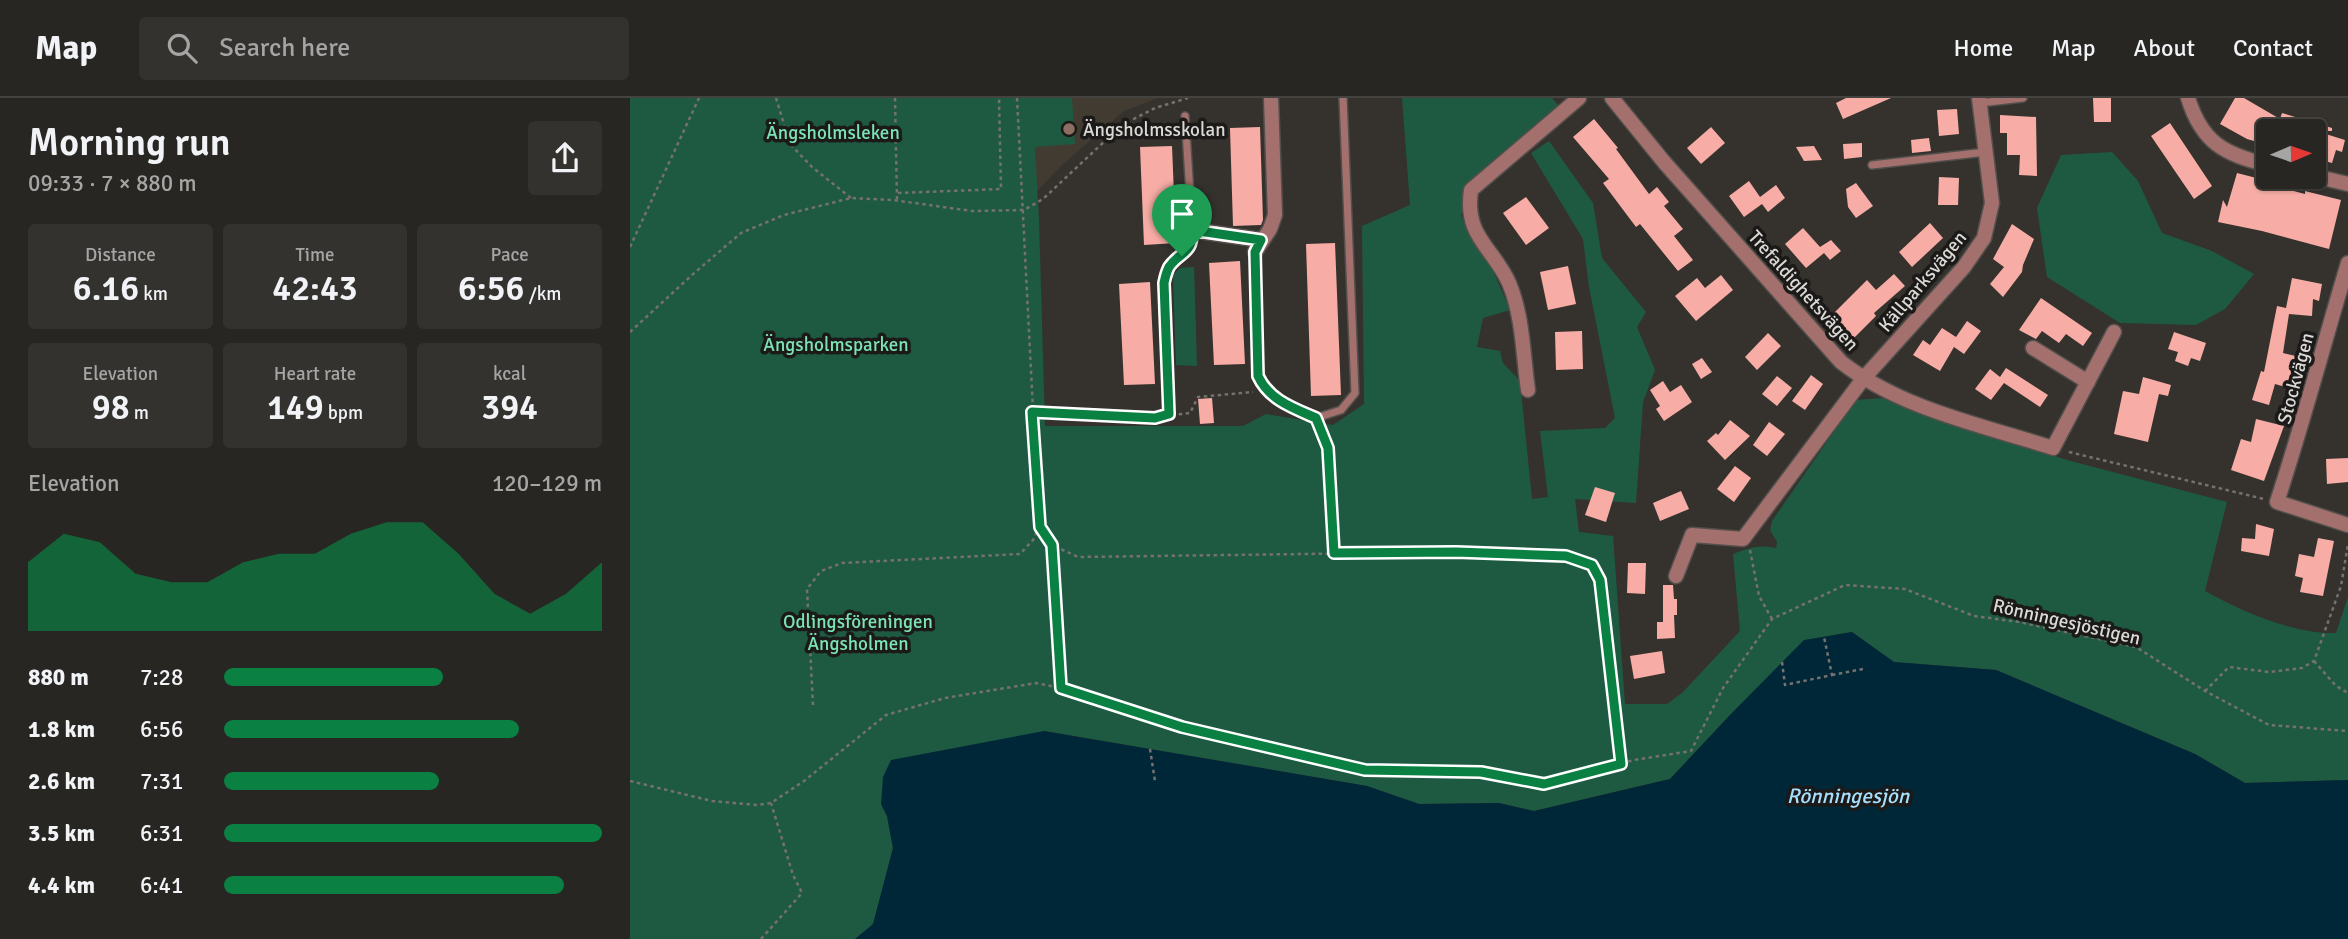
<!DOCTYPE html>
<meta charset="utf-8">
<style>
:root{--surface:#282622;--page:#34322f;--text:#f1f3f6;--muted:#a5a5a5;--line:#444340;--accent:#0b8043}
body{margin:0;font-family:Signika,sans-serif;background:var(--page);color:var(--text);height:100vh;display:flex;flex-direction:column;font-size:26px;white-space:nowrap}
*{box-sizing:border-box;margin:0}
p{font-size:23px;color:var(--muted)}
.icon{flex:none;width:38px;height:38px;fill:none;stroke:currentColor;stroke-width:2;stroke-linecap:round;stroke-linejoin:round}
.map{position:relative;flex:1;overflow:hidden}
.side{display:flex;flex-direction:column;background:var(--surface);width:630px}
.side>*{flex:none}
.needle{width:46px;rotate:88deg}
.fabs{position:absolute;left:1626px;top:21px;display:grid;gap:14px}
.fabs a{display:grid;place-items:center;width:70px;height:70px;border-radius:7px;background:var(--surface);box-shadow:0 2px 5px #0004,0 0 0 2px var(--line);font-size:35px}
.pin{position:absolute;display:grid;place-items:center;width:60px;height:60px;color:#fff;margin:-72px -30px;border-radius:50% 50% 50% 0;rotate:-45deg;box-shadow:0 0 7px #0007}
.pin .icon{rotate:45deg}
.round{display:grid;place-items:center;flex:none;width:74px;height:74px;border-radius:7px;background:var(--page)}
.head{display:flex;align-items:center;justify-content:space-between;height:119px;padding:0 28px}
h1{font-size:38px;font-weight:600;line-height:52px}
.metrics{display:grid;grid-template-columns:repeat(3,1fr);gap:10px;height:119px;padding:7px 28px}
.metrics div{display:grid;align-content:center;border-radius:7px;background:var(--page);text-align:center}
.metrics b{font-size:35px;font-weight:600}
.metrics small{font-size:19px;font-weight:400}
.metrics p{font-size:19px}
.chart{height:196px;padding:14px 28px}
.chart p{display:flex;justify-content:space-between}
.chart svg{width:100%;height:126px;margin-top:7px;fill:var(--accent);opacity:.7}
ul{padding:0 28px;list-style:none;font-size:23px}
li{display:grid;grid-template-columns:112px 84px 1fr;align-items:center;height:52px}
li i{height:18px;border-radius:9px;background:var(--accent)}
header{display:flex;align-items:center;gap:42px;box-sizing:border-box;height:98px;padding:0 35px;background:var(--surface);border-bottom:2px solid var(--line)}
header strong{font-size:33px}
nav{display:flex;gap:38px;margin-inline-start:auto;font-size:24px}
.search{width:490px;height:63px;background:var(--page);display:flex;align-items:center;gap:18px;box-sizing:border-box;padding:0 24px;border-radius:7px;color:var(--muted);font-size:26px}
main{display:flex;flex:1;min-height:0}
.map>svg:first-child{display:block}
.built{fill:#423b32}
.green{fill:#1e5a42}
.water{fill:#002738}
.building{fill:#f7ada5}
.lines{fill:none;stroke-linecap:round;stroke-linejoin:round}
.service-casing{stroke:#53504c;stroke-width:10}
.minor-casing{stroke:#53504c;stroke-width:17}
.path{stroke:#74716e;stroke-width:2.5;stroke-dasharray:3.5 3.5;stroke-linecap:butt}
.service{stroke:#a4706d;stroke-width:7}
.minor{stroke:#a4706d;stroke-width:14}
.route-casing{stroke:#fff;stroke-width:14}
.route{stroke:#0b8043;stroke-width:9}
.education-dot{fill:#8d6e63;stroke:#1b1a18;stroke-width:2.5}
.labels{text-anchor:middle;stroke-width:7;stroke-linejoin:round;paint-order:stroke}
.poi-label{font-size:19px;fill:#dbd9d6;stroke:#1b1a18;text-anchor:start}
.park-label{font-size:19px;fill:#7be3b4;stroke:#1b1a18}
.street-label{font-size:19px;fill:#dbd9d6;stroke:#1b1a18}
.water-label{font-size:21px;font-style:italic;fill:#a6dffd;stroke:#1b1a18}
</style>
<header>
<strong>Map</strong>
<div class="search"><svg class="icon" aria-label="search" viewBox="0 0 24 24"><circle cx="10" cy="10" r="6"/><path d="M15 15l6 6"/></svg>Search here</div>
<nav><a>Home</a><a>Map</a><a>About</a><a>Contact</a></nav>
</header>
<main>
<section class="side">
<div class="head"><div><h1>Morning run</h1><p>09:33 · 7 × 880 m</p></div><a class="round"><svg class="icon" aria-label="share" viewBox="0 0 24 24"><path d="M12 15V3M7 8l5-5 5 5M5 13v7h14v-7"/></svg></a></div>
<div class="metrics">
<div><p>Distance</p><b>6.16<small> km</small></b></div>
<div><p>Time</p><b>42:43</b></div>
<div><p>Pace</p><b>6:56<small> /km</small></b></div>
</div>
<div class="metrics">
<div><p>Elevation</p><b>98<small> m</small></b></div>
<div><p>Heart rate</p><b>149<small> bpm</small></b></div>
<div><p>kcal</p><b>394</b></div>
</div>
<div class="chart"><p><span>Elevation</span>120–129 m</p>
<svg viewBox="0 0 160 44" preserveAspectRatio="none"><path d="M0 44V20L10 10L20 13L30 24L40 27L50 27L60 20L70 17L80 17L90 10L100 6L110 6L120 17L130 31L140 38L150 31L160 20V44z"/></svg>
</div>
<ul>
<li><b>880 m</b>7:28<i style="width:58%"></i></li>
<li><b>1.8 km</b>6:56<i style="width:78%"></i></li>
<li><b>2.6 km</b>7:31<i style="width:57%"></i></li>
<li><b>3.5 km</b>6:31<i style="width:100%"></i></li>
<li><b>4.4 km</b>6:41<i style="width:90%"></i></li>
</ul>
</section>
<div class="map">
<svg width="1718" height="841" viewBox="0 0 1718 841">
<rect width="100%" height="100%" fill="#35322e"/>
<polygon class="built" points="402,0 528,0 494,13 432,67 407,93"/>
<g class="green">
<path d="M0,0H442L445,46L405,49L409,122L415,328H613L636,316L703,327L734,306L732,128L780,107L772,0H922L928,7L850,74L838,88L831,118L862,170L880,212L853,220L847,249L870,253L873,265L890,283L902,401L918,399L910,333L975,330L985,320L959,189L953,141L901,55L919,43L963,105L972,160L1016,214L1007,229L1025,272L1013,304L1006,405L945,401L949,434L983,438L995,606H1037L1053,594L1110,533L1103,456C1118,450 1130,446 1146,450L1147,444L1140,432L1142,423L1226,302L1253,300L1437,362L1597,404L1575,493C1611,513 1665,537 1706,535L1718,499V682L1615,685L1565,656L1366,572L1264,564L1222,534L1174,543L1101,616L1040,681L904,713L869,705L789,706L737,688L414,633L251,706L257,718L263,750L243,827L225,841H0Z"/>
<polygon points="1482,54 1508,83 1532,135 1582,153 1624,176 1595,211 1566,227 1490,225 1417,179 1407,110 1431,57"/>
<polygon points="564,169 567,268 546,267 543,177 550,170"/>
</g>
<polygon class="water" points="1222,534 1264,564 1366,572 1565,656 1615,685 1718,682 1718,841 225,841 243,826 263,750 257,718 251,706 253,679 261,662 414,633 737,688 789,706 869,705 904,713 1040,681 1101,616 1174,542"/>
<g class="building">
<polygon points="1216,0 1261,0 1213,21 1206,5"/>
<polygon points="1463,0 1481,0 1481,24 1464,24"/>
<polygon points="1605,0 1614,0 1650,21 1652,15 1702,30 1702,33 1686,33 1715,42 1712,54 1706,52 1702,65 1684,60 1684,33 1638,33 1638,47 1617,41 1590,26"/>
<polygon points="1327,11 1329,36 1309,38 1307,12"/>
<polygon points="1370,17 1406,19 1407,78 1389,77 1390,57 1377,57 1377,35 1370,35"/>
<polygon points="964,21 988,50 986,51 1019,96 1027,89 1039,104 1034,108 1053,131 1044,138 1063,162 1048,173 1010,126 1006,129 973,85 979,81 943,39"/>
<polygon points="1540,25 1582,88 1564,101 1521,38"/>
<polygon points="630,29 633,122 631,127 603,128 600,30"/>
<polygon points="1081,29 1095,45 1071,66 1057,50"/>
<polygon points="1299,40 1301,53 1282,55 1281,42"/>
<polygon points="1232,45 1232,59 1214,61 1213,46"/>
<polygon points="542,48 546,145 514,147 510,49"/>
<polygon points="1184,48 1192,62 1174,63 1166,49"/>
<polygon points="1607,75 1642,84 1641,87 1675,96 1675,93 1711,102 1699,151 1632,133 1588,124 1593,102 1597,109"/>
<polygon points="1309,79 1329,80 1328,107 1308,107"/>
<polygon points="1119,83 1130,99 1146,87 1155,100 1138,114 1132,106 1114,119 1099,98"/>
<polygon points="1226,85 1243,108 1226,120 1218,109 1216,91"/>
<polygon points="896,99 919,130 896,147 873,115"/>
<polygon points="1300,125 1313,140 1282,169 1269,154"/>
<polygon points="1382,126 1404,141 1393,167 1392,174 1373,199 1360,186 1374,169 1363,161"/>
<polygon points="1173,130 1190,149 1201,142 1211,153 1200,162 1194,155 1176,170 1155,146"/>
<polygon points="705,145 711,297 681,298 676,146"/>
<polygon points="610,163 615,266 584,267 579,165"/>
<polygon points="938,168 946,206 918,212 910,174"/>
<polygon points="1264,176 1275,188 1244,215 1246,218 1223,241 1200,219 1237,182 1246,192"/>
<polygon points="1091,177 1103,192 1066,223 1045,198 1067,180 1075,190"/>
<polygon points="1662,180 1692,186 1689,203 1683,201 1682,218 1659,216 1653,255 1670,259 1667,275 1662,291 1645,286 1639,307 1622,302 1631,273 1634,274 1647,208 1656,210"/>
<polygon points="520,184 525,286 494,287 489,186"/>
<polygon points="1411,200 1462,235 1453,248 1436,236 1429,245 1412,233 1406,241 1389,232"/>
<polygon points="1337,223 1351,233 1334,256 1324,249 1310,273 1283,257 1293,242 1300,247 1312,230 1326,239"/>
<polygon points="952,233 953,271 926,272 925,234"/>
<polygon points="1544,234 1576,245 1570,263 1561,260 1558,268 1545,263 1548,254 1538,251"/>
<polygon points="1138,235 1151,248 1127,272 1115,259"/>
<polygon points="1072,260 1082,274 1071,281 1062,266"/>
<polygon points="1376,270 1418,297 1410,309 1374,285 1361,302 1345,291 1360,271 1370,279"/>
<polygon points="1181,277 1193,286 1175,312 1162,303"/>
<polygon points="1147,278 1162,290 1147,308 1132,296"/>
<polygon points="1513,279 1541,287 1538,298 1529,296 1518,344 1484,336 1493,293 1509,296"/>
<polygon points="1033,283 1040,294 1051,287 1062,304 1034,323 1026,311 1030,308 1020,292"/>
<polygon points="582,300 584,325 570,326 568,301"/>
<polygon points="1626,321 1654,328 1634,383 1601,372 1611,341 1621,344"/>
<polygon points="1100,322 1120,338 1095,362 1077,343 1086,335 1088,337"/>
<polygon points="1139,324 1155,336 1137,358 1123,347"/>
<polygon points="1718,360 1718,384 1697,386 1696,361"/>
<polygon points="1105,368 1121,380 1104,404 1087,391"/>
<polygon points="965,389 985,395 976,424 955,417"/>
<polygon points="1051,393 1059,411 1030,423 1023,405"/>
<polygon points="1626,426 1644,431 1639,458 1611,453 1612,440 1625,441"/>
<polygon points="1688,440 1704,443 1693,498 1670,494 1673,480 1665,478 1669,456 1684,459"/>
<polygon points="998,465 1016,465 1015,496 997,495"/>
<polygon points="1033,487 1043,487 1044,501 1047,501 1047,517 1044,517 1045,540 1027,541 1027,524 1033,524"/>
<polygon points="1032,553 1035,575 1004,581 1000,558"/>
</g>
<g class="lines">
<defs>
<g id="service">
<polyline points="1350,5 1393,0"/>
<polyline points="1242,67 1356,54"/>
<path d="M625,154L628,278C639,302 663,310 686,320L711,312L725,295L713,0"/>
<polyline points="538,278 534,185 540,168 553,158 563,143 555,18"/>
</g>
<g id="minor">
<path d="M982,0L1034,64L1211,264C1271,311 1351,327 1423,350L1484,234"/>
<path d="M1558,0C1572,45 1594,56 1638,67"/>
<polyline points="1684,78 1718,86"/>
<polyline points="562,132 631,142"/>
<polyline points="625,154 640,131 645,117 641,0"/>
<path d="M1718,165C1694,245 1673,325 1647,404L1718,427"/>
<polyline points="1403,250 1458,284"/>
<path d="M898,292C893,257 893,218 879,185C863,149 834,139 841,92L949,0"/>
<polyline points="1046,478 1062,437 1113,441 1233,281 1334,169 1354,140 1362,105 1349,0"/>
</g>
</defs>
<use href="#service" class="service-casing"/>
<use href="#minor" class="minor-casing"/>
<g class="path">
<polyline points="146,0 160,46 182,69 221,100"/>
<polyline points="265,0 267,103"/>
<polyline points="387,0 409,429 422,447 448,459 826,454 936,458 962,466 970,483 991,665"/>
<polyline points="268,95 371,91 369,0"/>
<polyline points="0,149 69,0"/>
<polyline points="0,234 62,177 111,135 154,117 221,100 263,102 342,113 394,112 413,101 492,27 525,10 558,0"/>
<polyline points="538,288 539,316"/>
<polyline points="402,314 525,319 560,315 568,299 623,294"/>
<polyline points="690,329 698,350 704,454"/>
<polyline points="1439,354 1634,401"/>
<polyline points="422,447 431,590"/>
<polyline points="1120,452 1129,498 1142,521"/>
<polyline points="1684,563 1706,588 1718,595"/>
<polyline points="1152,564 1155,587 1202,577 1194,539"/>
<polyline points="1202,577 1233,571"/>
<polyline points="1575,593 1599,569 1639,574 1672,570 1684,563 1711,488 1718,446"/>
<polyline points="183,607 177,491 191,473 212,465 390,456 403,442 409,429"/>
<polyline points="520,651 525,683"/>
<polyline points="0,683 82,703 127,707 141,705 174,683 256,617 315,600 406,585 431,590 552,629 735,672 851,674 913,686 1004,662 1061,653 1093,590 1142,521 1215,487 1275,491 1344,518 1389,524 1506,549 1575,593 1639,627 1718,633"/>
<polyline points="131,841 172,795 163,777 141,705"/>
</g>
<use href="#service" class="service"/>
<use href="#minor" class="minor"/>
</g>
<g class="lines">
<defs>
<path id="route" d="M562,132L631,142L625,154L628,278C639,302 663,310 686,320L698,350L704,455L826,454L936,458L962,467L970,482L991,666L914,686L851,674L735,672L552,629L431,590L422,447L410,429L402,314L525,320L539,316L534,185C535,180 537,173 539,169C550,153 563,157 562,132Z"/>
</defs>
<use href="#route" class="route-casing"/>
<use href="#route" class="route"/>
</g>
<circle class="education-dot" cx="439" cy="31" r="7"/>
<g class="labels">
<g class="poi-label">
<text x="453" y="38">Ängsholmsskolan</text>
</g>
<g class="park-label">
<text x="203" y="41">Ängsholmsleken</text>
<text x="206" y="253">Ängsholmsparken</text>
<text x="228" y="530">Odlingsföreningen<tspan x="228" dy="22">Ängsholmen</tspan></text>
</g>
<g class="street-label">
<text transform="translate(1292 183) rotate(-50)" y="7">Källparksvägen</text>
<text transform="translate(1174 192) rotate(48)" y="7">Trefaldighetsvägen</text>
<text transform="translate(1665 280) rotate(-75)" y="7">Stockvägen</text>
<text transform="translate(1437 523) rotate(13)" y="7">Rönningesjöstigen</text>
</g>
<g class="water-label">
<text x="1218" y="705">Rönningesjön</text>
</g>
</g>
</svg>
<div class="fabs">
<a><svg class="needle" viewBox="-14 -14 28 28"><path d="M0-13l5 13h-10z" fill="#e53935"/><path d="M0 13l5-13h-10z" fill="#a5a5a5"/></svg></a>
</div>
<div class="pin" style="left:552px;top:158px;background:#1e9e55"><svg class="icon" aria-label="arrive" viewBox="0 0 24 24"><path d="M6 21V4h12l-3 4 3 4H6"/></svg></div>
</div>
</main>
